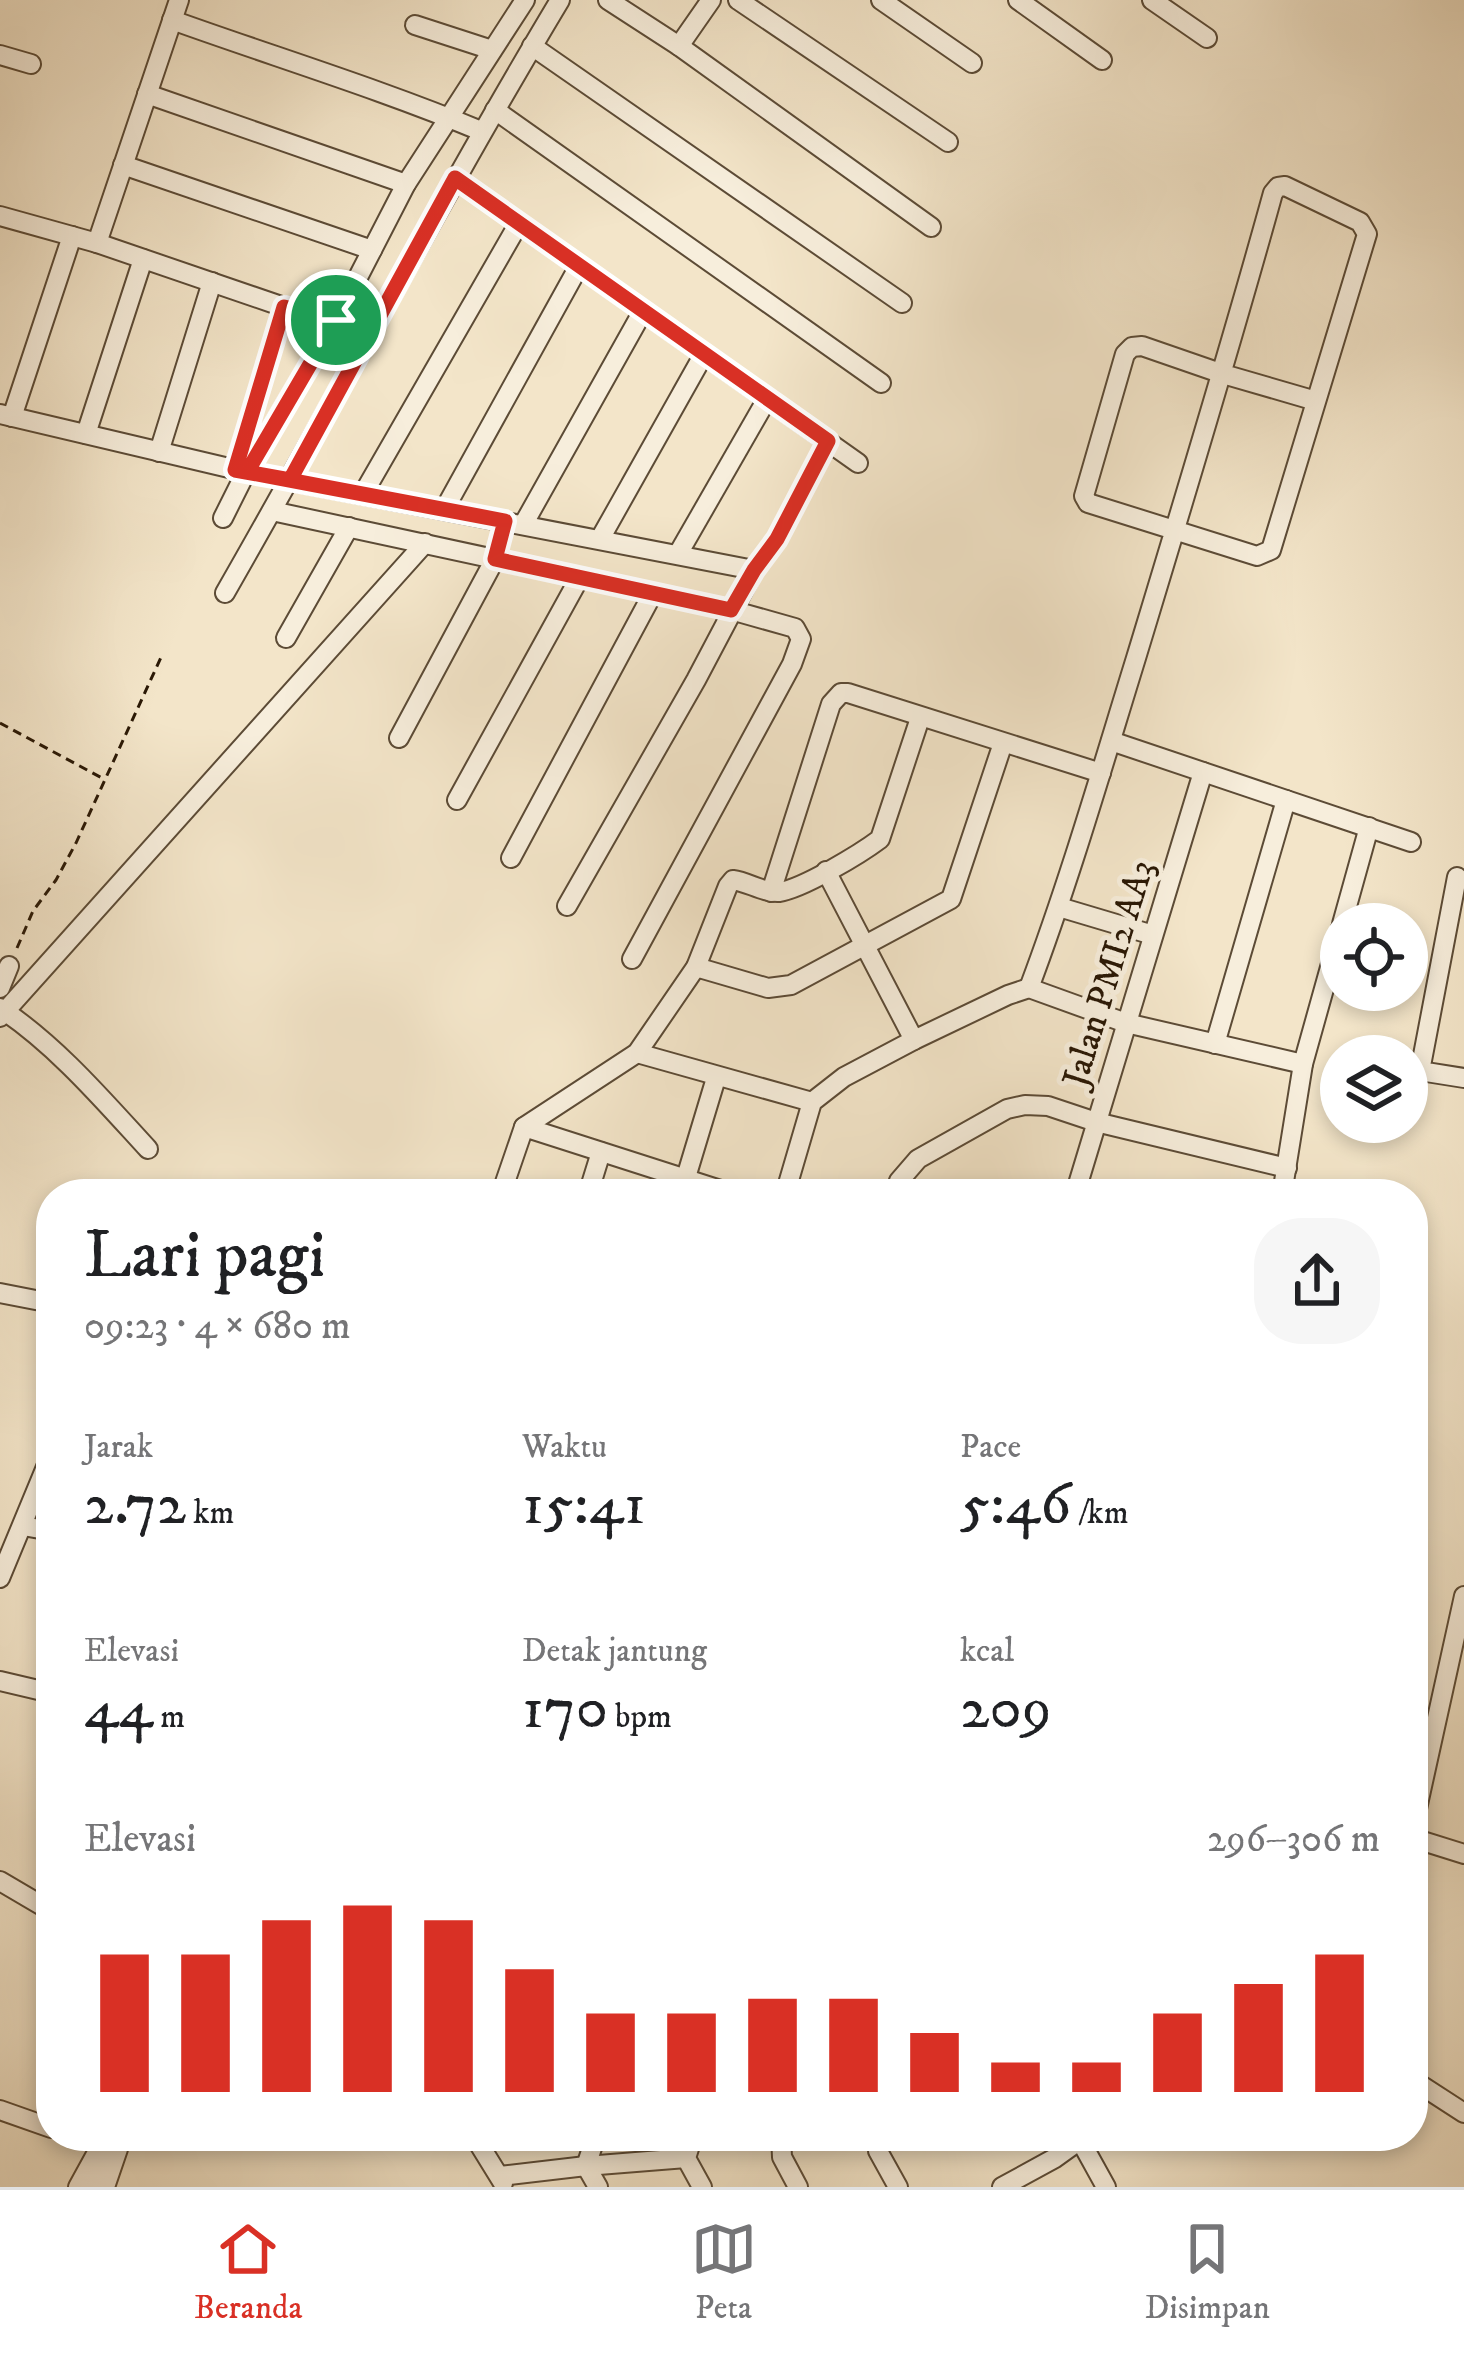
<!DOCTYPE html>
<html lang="id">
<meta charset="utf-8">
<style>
:root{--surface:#fff;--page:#f6f6f6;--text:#202124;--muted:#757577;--line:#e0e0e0;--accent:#d93025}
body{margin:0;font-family:"IM FELL DW Pica",serif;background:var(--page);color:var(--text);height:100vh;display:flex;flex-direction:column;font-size:45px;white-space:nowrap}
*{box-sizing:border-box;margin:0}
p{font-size:39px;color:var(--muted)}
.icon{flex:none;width:66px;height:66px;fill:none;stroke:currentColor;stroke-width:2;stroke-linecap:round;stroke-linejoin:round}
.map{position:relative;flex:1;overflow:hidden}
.panel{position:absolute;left:36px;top:1179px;width:1392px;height:972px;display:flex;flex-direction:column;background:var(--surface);border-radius:48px;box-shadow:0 6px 18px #0003}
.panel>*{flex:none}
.buttons{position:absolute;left:1320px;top:903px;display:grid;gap:24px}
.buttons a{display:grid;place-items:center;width:108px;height:108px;border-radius:50%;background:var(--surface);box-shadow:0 6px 18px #0003;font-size:60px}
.pin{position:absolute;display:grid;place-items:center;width:102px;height:102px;color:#fff;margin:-51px;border:6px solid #fff;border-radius:50%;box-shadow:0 3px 12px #0007}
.round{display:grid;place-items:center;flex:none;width:126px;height:126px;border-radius:48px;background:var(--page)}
.headline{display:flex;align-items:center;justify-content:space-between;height:204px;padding:0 48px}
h1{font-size:66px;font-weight:600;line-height:90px}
.figures{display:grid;grid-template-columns:repeat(3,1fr);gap:18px;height:204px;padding:12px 48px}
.figures div{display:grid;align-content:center}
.figures b{font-size:60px;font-weight:600}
.figures small{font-size:33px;font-weight:400}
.figures p{font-size:33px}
.chart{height:336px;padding:24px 48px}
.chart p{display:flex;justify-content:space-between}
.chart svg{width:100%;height:216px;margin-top:12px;stroke:var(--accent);stroke-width:6}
.menu{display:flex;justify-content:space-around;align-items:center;height:168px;border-top:3px solid var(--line);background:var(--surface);font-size:33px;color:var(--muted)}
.menu a{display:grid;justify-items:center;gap:6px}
.menu .selected{color:var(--accent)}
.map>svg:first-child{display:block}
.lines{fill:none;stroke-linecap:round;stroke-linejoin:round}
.minor-casing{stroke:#5c4b36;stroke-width:22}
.path{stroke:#2a1805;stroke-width:3;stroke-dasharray:9 6;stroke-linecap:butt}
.minor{stroke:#f7eedc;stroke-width:18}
.route-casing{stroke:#fff;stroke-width:24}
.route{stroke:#d93025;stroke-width:15}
.labels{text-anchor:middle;stroke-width:10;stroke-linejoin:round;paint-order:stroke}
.street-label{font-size:36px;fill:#2a1805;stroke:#f7eedc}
</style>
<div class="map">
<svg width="1464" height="2187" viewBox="0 0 1464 2187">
<rect width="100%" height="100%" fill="#f3e5c9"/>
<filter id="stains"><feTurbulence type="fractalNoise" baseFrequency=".00167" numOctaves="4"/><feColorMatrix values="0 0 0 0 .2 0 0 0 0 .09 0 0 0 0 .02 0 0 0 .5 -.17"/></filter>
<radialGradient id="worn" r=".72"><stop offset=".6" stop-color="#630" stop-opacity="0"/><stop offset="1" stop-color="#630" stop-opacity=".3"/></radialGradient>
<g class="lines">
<defs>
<g id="minor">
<polyline points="608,0 679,46 931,227"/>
<polyline points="738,0 948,142"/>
<polyline points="881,0 972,63"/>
<polyline points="1018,0 1102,60"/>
<polyline points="1152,0 1207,38"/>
<path d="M172,20C275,57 380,89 481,131"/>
<polyline points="415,25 492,50"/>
<polyline points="532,46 902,303"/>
<polyline points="679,46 711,0"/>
<polyline points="0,55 31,64"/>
<polyline points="147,94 406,184"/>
<polyline points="495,110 881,383"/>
<polyline points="123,165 372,250"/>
<polyline points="455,178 858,463"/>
<polyline points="0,216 97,243 284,307 336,320"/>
<polyline points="97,243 179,0"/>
<polyline points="0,414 246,472 754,570 777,539 828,441"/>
<polyline points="12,417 72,236"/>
<polyline points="86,434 143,259"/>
<polyline points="159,452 212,282"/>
<polyline points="235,469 284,307"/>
<polyline points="363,494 519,223"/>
<polyline points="444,510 579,266"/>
<polyline points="272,511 731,610 795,628 801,639 792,664 632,959"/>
<polyline points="223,518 246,472 336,320 406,184 525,0"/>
<polyline points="523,525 643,311"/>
<polyline points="600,539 704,354"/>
<polyline points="678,554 767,399"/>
<path d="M225,593C338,396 443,195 560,0"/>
<polyline points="286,638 349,527"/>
<polyline points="399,738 495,559 505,521"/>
<polyline points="1111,741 1411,842"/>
<polyline points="457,800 580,577"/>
<polyline points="511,858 653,593"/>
<polyline points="826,871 914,1040"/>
<polyline points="1457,877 1420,1071 1464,1078"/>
<polyline points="771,892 831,704 841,693 848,693 1101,773"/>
<polyline points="567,906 696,680 754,570"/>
<polyline points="1059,907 1153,935"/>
<polyline points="1342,924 1369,827"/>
<polyline points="696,967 768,988 791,985 951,899 1003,743"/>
<polyline points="0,988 9,966"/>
<path d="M1029,988C1070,879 1102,768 1136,658C1183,503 1230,349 1273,193L1278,187L1285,186L1360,222L1367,234L1271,550L1257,556L1088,503L1084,496L1125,354L1132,347L1142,346L1223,374L1316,401"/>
<path d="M0,1008C56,1045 103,1100 148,1149"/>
<polyline points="0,1017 425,543"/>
<polyline points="1215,1044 1286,800"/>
<polyline points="637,1053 812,1102"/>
<path d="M524,1127L637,1053L696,967L728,886L733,880C748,882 764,893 779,892C802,889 860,854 880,839L920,718"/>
<polyline points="501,1194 524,1127 733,1194"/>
<polyline points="588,1194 601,1152"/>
<polyline points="681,1194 716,1078"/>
<polyline points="785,1194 812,1102 844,1077 914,1040 1008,995 1029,988 1126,1023 1303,1064"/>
<polyline points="894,1194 899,1181 918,1159 1007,1109 1025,1105 1048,1106 1096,1122 1287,1168"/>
<polyline points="1075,1194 1203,772"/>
<polyline points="1282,1194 1303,1064 1341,928"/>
<polyline points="0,1293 51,1303"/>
<polyline points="23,1526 51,1531"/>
<polyline points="0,1578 51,1455"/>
<polyline points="0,1681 51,1693"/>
<polyline points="1413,1827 1464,1596"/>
<polyline points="1413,1838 1464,1854"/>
<polyline points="0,1881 51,1911"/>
<polyline points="1413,2080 1464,2113"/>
<polyline points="0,2110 51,2128"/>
<polyline points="78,2136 113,2147"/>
<polyline points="474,2136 503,2183"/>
<polyline points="596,2136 586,2166 598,2187"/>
<polyline points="693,2136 686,2158 702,2187"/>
<polyline points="781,2136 782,2157 798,2187"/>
<polyline points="878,2136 878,2151 898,2187"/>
<polyline points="1080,2140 1106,2187"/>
<polyline points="500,2176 586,2166 686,2158"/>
<polyline points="78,2187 106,2136"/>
<polyline points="96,2187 118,2149 105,2187"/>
<polyline points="1002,2187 1055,2158 1080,2140 1080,2136"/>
</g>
</defs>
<use href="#minor" class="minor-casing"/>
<g class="path">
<polyline points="0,723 102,778"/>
<polyline points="17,948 33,911 56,880 76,843 163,653"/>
</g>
<use href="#minor" class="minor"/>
</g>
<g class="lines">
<defs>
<polyline id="route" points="336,320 247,472 505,521 495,559 731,610 754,570 777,539 828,441 455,178 290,480 235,470 284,307 336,320"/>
</defs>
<use href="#route" class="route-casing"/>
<use href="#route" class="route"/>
</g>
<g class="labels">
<g class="street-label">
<text transform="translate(1107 973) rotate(-73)" y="13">Jalan PMI2 AA3</text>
</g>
</g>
<rect width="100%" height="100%" filter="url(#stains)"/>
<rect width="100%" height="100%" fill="url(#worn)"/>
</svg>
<div class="buttons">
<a><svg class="icon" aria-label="locate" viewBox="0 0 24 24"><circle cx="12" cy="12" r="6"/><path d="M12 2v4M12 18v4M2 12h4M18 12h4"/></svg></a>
<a><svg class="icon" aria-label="layers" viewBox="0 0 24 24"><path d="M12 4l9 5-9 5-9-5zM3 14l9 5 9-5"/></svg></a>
</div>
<div class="pin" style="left:336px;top:320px;background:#1e9e55"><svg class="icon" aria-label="arrive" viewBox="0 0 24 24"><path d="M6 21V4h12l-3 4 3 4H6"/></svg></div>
<section class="panel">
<div class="headline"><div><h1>Lari pagi</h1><p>09:23 · 4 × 680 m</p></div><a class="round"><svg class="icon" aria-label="share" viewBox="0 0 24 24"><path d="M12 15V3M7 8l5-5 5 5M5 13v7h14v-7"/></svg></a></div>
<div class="figures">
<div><p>Jarak</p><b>2.72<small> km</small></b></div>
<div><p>Waktu</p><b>15:41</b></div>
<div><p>Pace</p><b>5:46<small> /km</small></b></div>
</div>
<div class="figures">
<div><p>Elevasi</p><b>44<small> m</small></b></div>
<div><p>Detak jantung</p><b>170<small> bpm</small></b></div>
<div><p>kcal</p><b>209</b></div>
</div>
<div class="chart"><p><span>Elevasi</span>296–306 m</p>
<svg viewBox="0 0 160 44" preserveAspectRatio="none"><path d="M5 44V16M15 44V16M25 44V9M35 44V6M45 44V9M55 44V19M65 44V28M75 44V28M85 44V25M95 44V25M105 44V32M115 44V38M125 44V38M135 44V28M145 44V22M155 44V16"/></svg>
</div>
</section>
</div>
<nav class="menu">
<a class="selected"><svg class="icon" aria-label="home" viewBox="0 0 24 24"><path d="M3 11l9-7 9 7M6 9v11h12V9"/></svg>Beranda</a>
<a><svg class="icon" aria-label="map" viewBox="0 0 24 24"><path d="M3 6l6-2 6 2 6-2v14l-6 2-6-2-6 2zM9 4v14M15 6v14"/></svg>Peta</a>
<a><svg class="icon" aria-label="saved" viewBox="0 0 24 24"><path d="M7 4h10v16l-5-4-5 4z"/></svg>Disimpan</a>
</nav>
